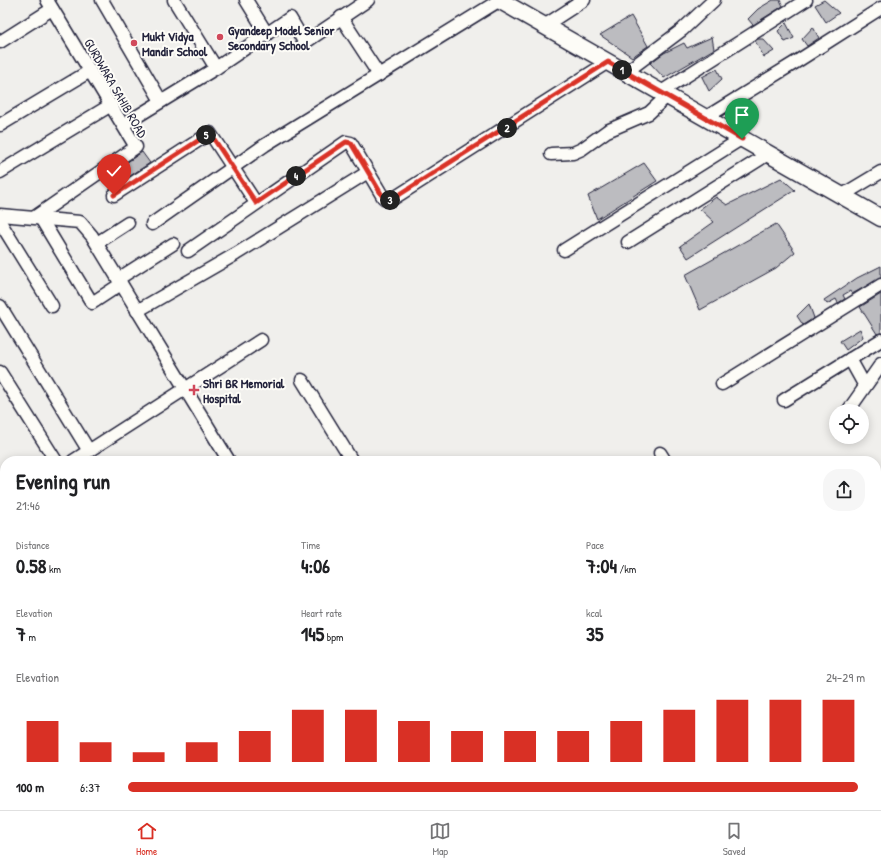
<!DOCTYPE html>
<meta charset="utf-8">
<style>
:root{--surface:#fff;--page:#f6f6f6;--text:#202124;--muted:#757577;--line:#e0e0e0;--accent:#d93025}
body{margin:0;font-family:"Patrick Hand",sans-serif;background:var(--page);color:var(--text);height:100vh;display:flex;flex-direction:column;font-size:15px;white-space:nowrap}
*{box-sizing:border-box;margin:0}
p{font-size:13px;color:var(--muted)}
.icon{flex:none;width:22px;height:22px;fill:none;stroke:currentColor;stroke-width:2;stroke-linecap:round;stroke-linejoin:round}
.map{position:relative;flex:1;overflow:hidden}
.side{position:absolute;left:0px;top:456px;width:881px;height:354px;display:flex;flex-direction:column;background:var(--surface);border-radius:16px 16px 0 0;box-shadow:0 2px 10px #0003}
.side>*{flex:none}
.fabs{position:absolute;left:829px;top:404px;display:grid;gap:8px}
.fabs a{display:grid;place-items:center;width:40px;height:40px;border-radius:50%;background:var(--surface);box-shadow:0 2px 10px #0003;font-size:20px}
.pin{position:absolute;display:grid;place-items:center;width:34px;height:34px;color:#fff;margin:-41px -17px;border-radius:50% 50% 50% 0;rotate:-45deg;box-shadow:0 0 4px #0007}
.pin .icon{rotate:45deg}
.km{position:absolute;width:20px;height:20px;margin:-10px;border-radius:50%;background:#222;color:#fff;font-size:11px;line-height:20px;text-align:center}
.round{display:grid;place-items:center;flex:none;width:42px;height:42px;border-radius:16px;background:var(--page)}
.overview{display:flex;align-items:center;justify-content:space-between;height:68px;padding:0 16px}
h1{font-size:22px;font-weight:700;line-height:30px}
.figures{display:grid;grid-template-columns:repeat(3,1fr);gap:6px;height:68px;padding:4px 16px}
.figures div{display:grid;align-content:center}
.figures b{font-size:20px;font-weight:700}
.figures small{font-size:11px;font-weight:400}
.figures p{font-size:11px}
.chart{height:112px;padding:8px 16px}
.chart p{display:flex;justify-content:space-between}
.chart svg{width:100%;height:72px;margin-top:4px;stroke:var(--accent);stroke-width:6}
ul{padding:0 16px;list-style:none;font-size:13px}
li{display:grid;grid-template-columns:64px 48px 1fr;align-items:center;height:30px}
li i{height:10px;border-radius:5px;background:var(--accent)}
.dock{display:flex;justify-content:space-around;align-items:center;height:56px;border-top:1px solid var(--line);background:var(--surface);font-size:11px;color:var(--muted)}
.dock a{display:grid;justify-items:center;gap:2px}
.dock .current{color:var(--accent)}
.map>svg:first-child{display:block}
.industrial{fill:url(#industrial-furrows)}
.building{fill:#bcbcc0;stroke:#22223b}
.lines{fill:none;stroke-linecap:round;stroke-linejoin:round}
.minor-casing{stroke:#22223b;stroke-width:15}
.major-casing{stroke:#22223b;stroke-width:19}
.minor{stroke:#fdfcf7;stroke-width:12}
.major{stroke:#fdfcf7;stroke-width:16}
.route-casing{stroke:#fff;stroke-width:8}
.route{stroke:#d93025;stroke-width:5}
.poi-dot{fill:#d1495b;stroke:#fdfcf7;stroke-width:1.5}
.labels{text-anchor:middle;stroke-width:4;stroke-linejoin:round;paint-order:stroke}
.poi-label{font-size:13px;font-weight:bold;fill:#22223b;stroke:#fdfcf7;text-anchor:start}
.street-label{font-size:13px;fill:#22223b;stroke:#fdfcf7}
</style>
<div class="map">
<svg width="881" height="810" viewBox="0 0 881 810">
<defs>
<pattern id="industrial-furrows" width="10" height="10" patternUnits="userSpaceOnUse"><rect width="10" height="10" fill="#e0e0df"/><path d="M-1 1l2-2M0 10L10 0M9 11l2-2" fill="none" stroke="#c0c0c0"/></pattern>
</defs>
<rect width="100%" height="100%" fill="#f0efec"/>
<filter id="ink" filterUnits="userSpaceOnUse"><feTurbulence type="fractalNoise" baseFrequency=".025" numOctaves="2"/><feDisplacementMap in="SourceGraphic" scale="8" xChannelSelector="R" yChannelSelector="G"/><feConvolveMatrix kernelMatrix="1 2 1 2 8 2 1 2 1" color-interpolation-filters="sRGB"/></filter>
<g filter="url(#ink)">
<polygon class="industrial" points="302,805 438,805 441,810 294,810"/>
<g class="building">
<polygon points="773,0 780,0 783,6 753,25 748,19 758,9"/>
<polygon points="824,0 839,13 826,22 815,5"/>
<polygon points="631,16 648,46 632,57 600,35"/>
<polygon points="786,23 794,38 785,42 778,31"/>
<polygon points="813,27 819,38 807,46 802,39"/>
<polygon points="712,37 714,49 664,78 650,63 664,53 684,43 687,48"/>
<polygon points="758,39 763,39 774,51 764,57 755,41"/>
<polygon points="717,69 722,79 709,91 702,77"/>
<polygon points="142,152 150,163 127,178 120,167"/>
<polygon points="644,163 657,181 597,219 588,196"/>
<polygon points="781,178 795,190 688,258 680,246 714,222 700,209 716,197 727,205"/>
<polygon points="776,224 795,252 776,268 700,310 685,275"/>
<polygon points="881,266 881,278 852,294 850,291 843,295 845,299 838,303 836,299 827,304 824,300 857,278"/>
<polygon points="881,294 881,333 877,334 860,307"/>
<polygon points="809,304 814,318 803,325 797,316"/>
<polygon points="860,329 863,337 846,350 840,341"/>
</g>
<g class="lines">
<defs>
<g id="minor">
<polyline points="102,0 161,101"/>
<polyline points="174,0 216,68"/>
<polyline points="246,0 267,34"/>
<polyline points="341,17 379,75"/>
<polyline points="544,26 584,0"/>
<polyline points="0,42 52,9"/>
<polyline points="626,72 682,30 714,0"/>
<polyline points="661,92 806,0"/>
<polyline points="705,118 796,62 881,8"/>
<polyline points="0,125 90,71"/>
<polyline points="123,125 216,68 290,18 303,40 307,41 368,0"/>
<polyline points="551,154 573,153 582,149 607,131 649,113 667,96"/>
<polyline points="0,172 111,105"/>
<polyline points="114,195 210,133 256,203"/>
<polyline points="841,196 881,172"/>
<polyline points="0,215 80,222 92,236 229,461"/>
<polyline points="35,217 136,147 47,0"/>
<polyline points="40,217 92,303 121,284"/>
<polyline points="0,222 52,306"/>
<polyline points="152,224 265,145 500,0"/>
<polyline points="628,242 768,154"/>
<polyline points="97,243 128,223"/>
<polyline points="564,250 741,139"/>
<polyline points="188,251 346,142 351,143 383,197 388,201 391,200 608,62"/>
<polyline points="118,279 173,244"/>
<polyline points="0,306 89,451"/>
<polyline points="137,311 236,254 368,172"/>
<polyline points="850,359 865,386"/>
<polyline points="0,372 56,461"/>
<polyline points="302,380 352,461"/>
<polyline points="722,384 881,285"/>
<polyline points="784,400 881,340"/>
<polyline points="848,411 881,364"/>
<polyline points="660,453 665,461"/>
<polyline points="73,461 261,340"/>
<polyline points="0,506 5,503"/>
<polyline points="876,515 881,509"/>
<polyline points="0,527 5,535"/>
<polyline points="0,607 5,604"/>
<polyline points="876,622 881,631"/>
<polyline points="876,689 881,685"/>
<polyline points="876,743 881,740"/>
<polyline points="0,774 5,771"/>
<polyline points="880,800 881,799"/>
<polyline points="185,805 188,810"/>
<polyline points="440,805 443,810"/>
<polyline points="556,805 558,810"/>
<polyline points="619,805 626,810"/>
<polyline points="731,805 734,810"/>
</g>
<polyline id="major" points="499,0 881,218"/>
</defs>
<use href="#minor" class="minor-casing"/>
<use href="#major" class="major-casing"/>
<use href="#minor" class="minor"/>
<use href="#major" class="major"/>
</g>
</g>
<g class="lines" filter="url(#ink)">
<defs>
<polyline id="route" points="114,195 210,133 256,203 346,142 351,143 383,197 388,201 391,200 608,62 742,139"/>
</defs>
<use href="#route" class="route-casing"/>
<use href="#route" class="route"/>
</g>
<g class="poi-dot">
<circle cx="220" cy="37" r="4"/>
<circle cx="134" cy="43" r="4"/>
<path d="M192 384h4v4h4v4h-4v4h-4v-4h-4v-4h4z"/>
</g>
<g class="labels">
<g class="poi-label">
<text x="228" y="35">Gyandeep Model Senior<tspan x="228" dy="15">Secondary School</tspan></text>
<text x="142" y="41">Mukt Vidya<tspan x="142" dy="15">Mandir School</tspan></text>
<text x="203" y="388">Shri BR Memorial<tspan x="203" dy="15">Hospital</tspan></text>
</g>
<g class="street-label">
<text transform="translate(116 88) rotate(60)" y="5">GURDWARA SAHIB ROAD</text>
</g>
</g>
</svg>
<div class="fabs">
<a><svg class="icon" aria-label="locate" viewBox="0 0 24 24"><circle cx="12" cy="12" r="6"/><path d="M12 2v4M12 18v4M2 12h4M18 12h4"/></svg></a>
</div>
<div class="pin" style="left:742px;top:139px;background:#1e9e55"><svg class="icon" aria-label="arrive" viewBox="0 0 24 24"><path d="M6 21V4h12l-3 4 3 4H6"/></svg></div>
<div class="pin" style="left:114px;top:195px;background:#d93025"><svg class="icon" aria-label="check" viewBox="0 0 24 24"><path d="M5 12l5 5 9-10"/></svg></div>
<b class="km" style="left:622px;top:70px">1</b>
<b class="km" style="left:507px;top:128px">2</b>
<b class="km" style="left:390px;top:200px">3</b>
<b class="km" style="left:296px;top:176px">4</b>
<b class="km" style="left:206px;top:135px">5</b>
<section class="side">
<div class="overview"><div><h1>Evening run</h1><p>21:46</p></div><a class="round"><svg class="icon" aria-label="share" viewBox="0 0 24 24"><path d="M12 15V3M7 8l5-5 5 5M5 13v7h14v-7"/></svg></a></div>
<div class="figures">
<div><p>Distance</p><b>0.58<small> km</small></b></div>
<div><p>Time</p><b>4:06</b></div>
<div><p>Pace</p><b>7:04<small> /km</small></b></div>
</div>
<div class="figures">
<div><p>Elevation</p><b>7<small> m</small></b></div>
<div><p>Heart rate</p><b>145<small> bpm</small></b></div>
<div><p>kcal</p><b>35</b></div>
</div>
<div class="chart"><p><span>Elevation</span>24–29 m</p>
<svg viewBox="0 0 160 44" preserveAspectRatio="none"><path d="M5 44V19M15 44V32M25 44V38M35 44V32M45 44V25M55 44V12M65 44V12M75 44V19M85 44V25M95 44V25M105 44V25M115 44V19M125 44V12M135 44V6M145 44V6M155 44V6"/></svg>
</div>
<ul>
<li><b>100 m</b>6:37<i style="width:99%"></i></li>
</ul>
</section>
</div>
<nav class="dock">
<a class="current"><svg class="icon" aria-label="home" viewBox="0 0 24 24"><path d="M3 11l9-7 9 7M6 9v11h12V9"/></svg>Home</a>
<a><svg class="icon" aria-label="map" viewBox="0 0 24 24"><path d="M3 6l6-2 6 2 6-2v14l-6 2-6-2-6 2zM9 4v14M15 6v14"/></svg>Map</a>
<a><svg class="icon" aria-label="saved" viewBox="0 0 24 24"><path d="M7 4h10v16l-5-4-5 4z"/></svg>Saved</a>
</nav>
